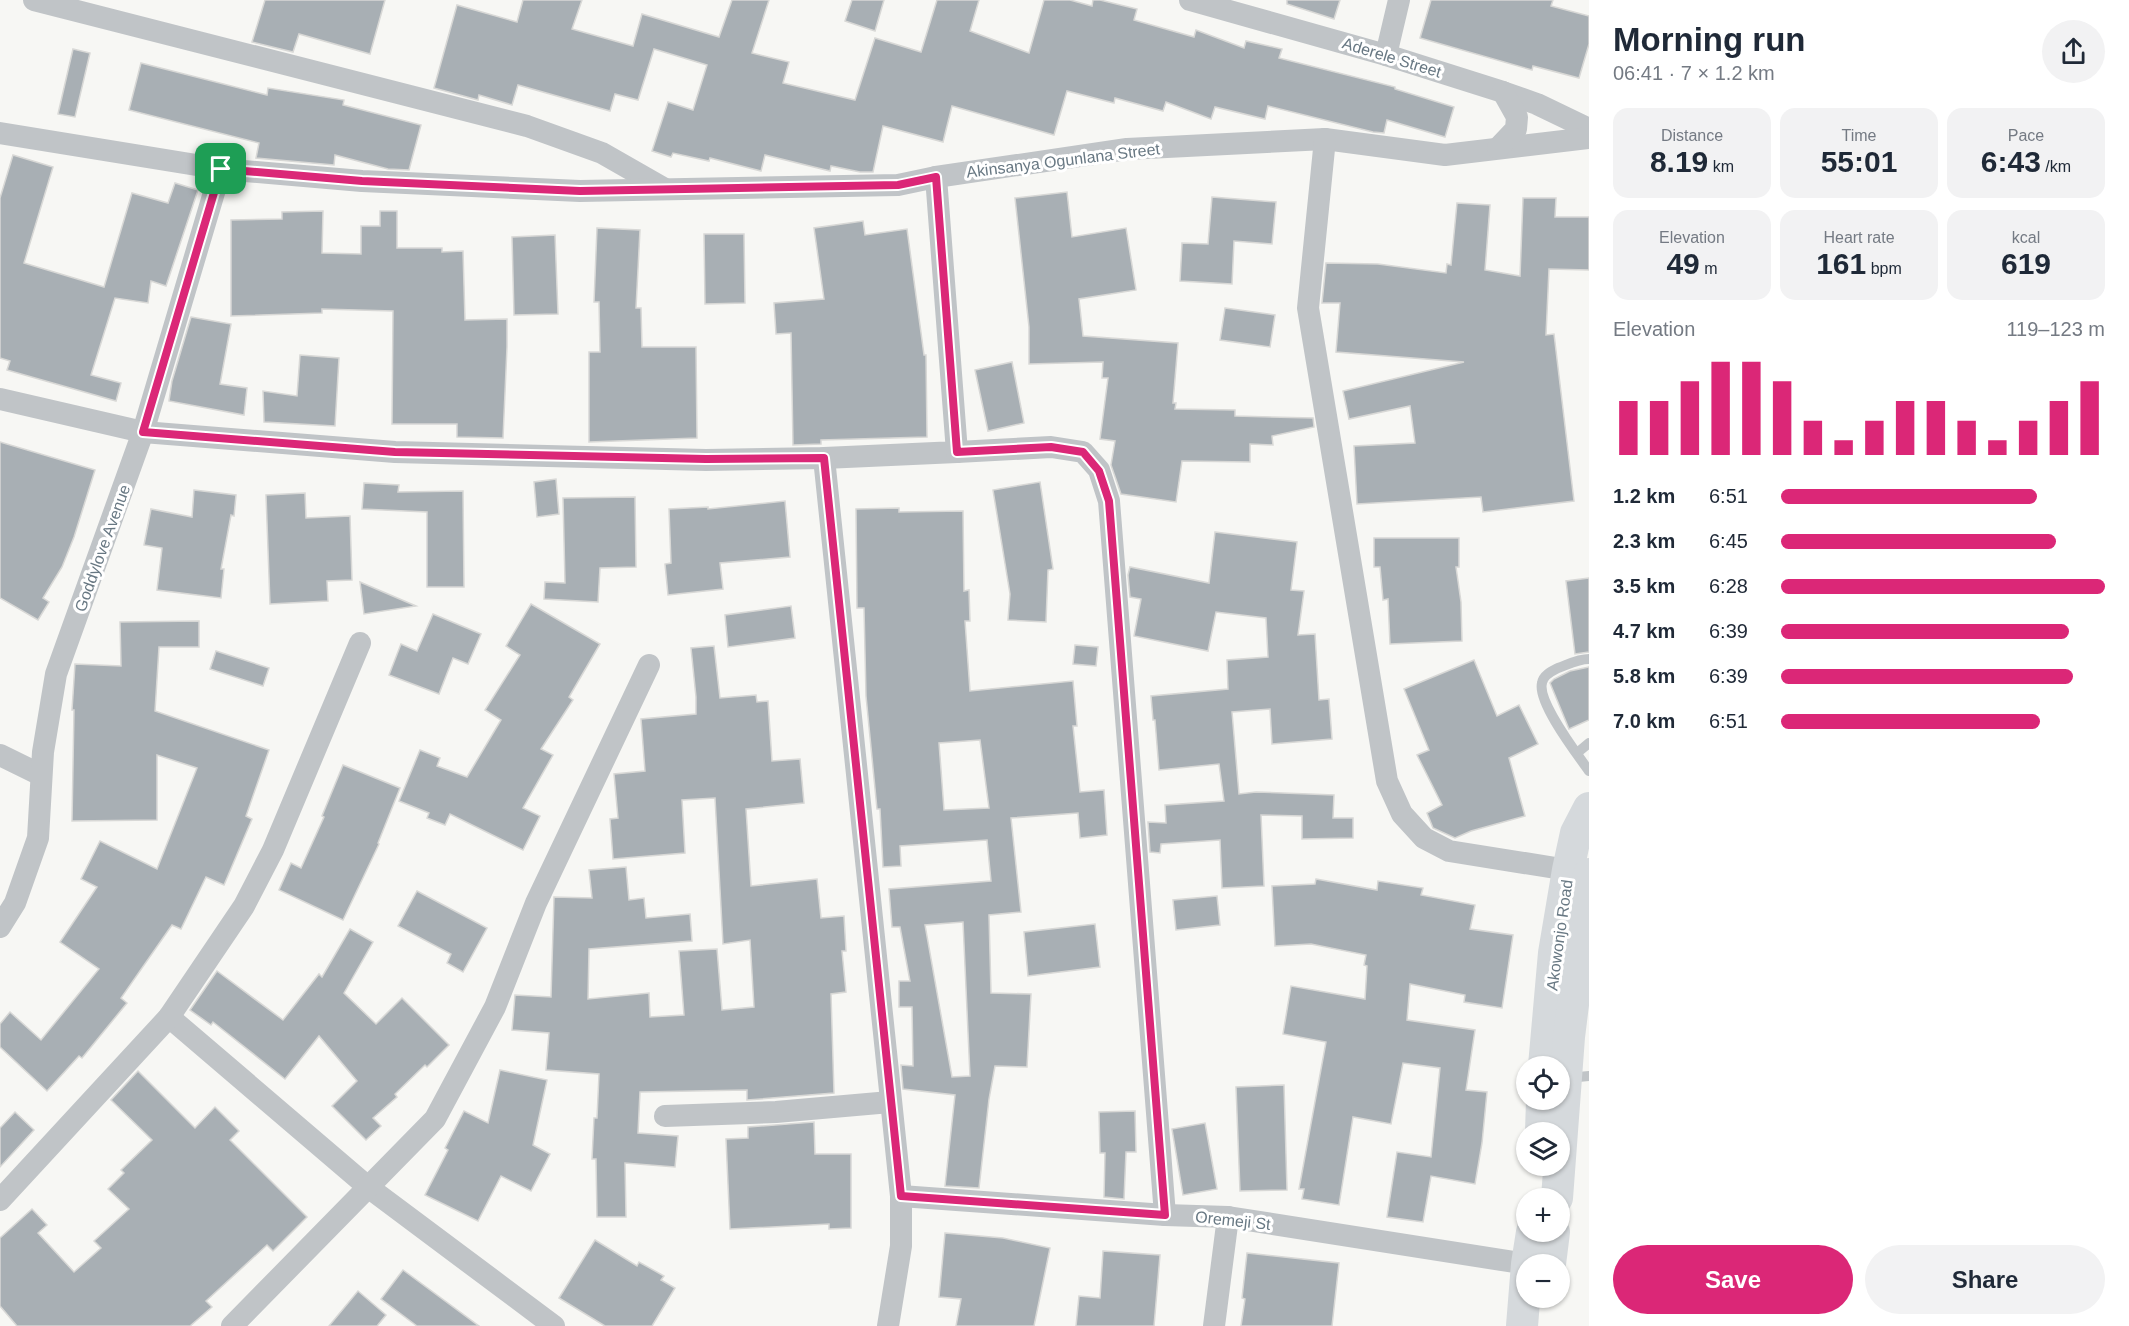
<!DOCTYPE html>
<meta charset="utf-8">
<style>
:root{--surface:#fff;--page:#f2f2f3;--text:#1f2937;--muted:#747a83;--accent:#db2777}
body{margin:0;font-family:Helvetica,sans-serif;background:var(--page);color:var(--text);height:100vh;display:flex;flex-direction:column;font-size:22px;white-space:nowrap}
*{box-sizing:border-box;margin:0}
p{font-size:20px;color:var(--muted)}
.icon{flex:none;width:33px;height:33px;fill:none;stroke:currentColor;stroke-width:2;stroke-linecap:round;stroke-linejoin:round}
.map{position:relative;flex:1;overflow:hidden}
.drawer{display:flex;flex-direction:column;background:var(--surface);width:540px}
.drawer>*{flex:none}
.controls{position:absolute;left:1516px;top:1056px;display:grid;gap:12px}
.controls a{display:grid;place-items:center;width:54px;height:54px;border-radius:50%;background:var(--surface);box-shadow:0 2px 4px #0004;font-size:30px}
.pin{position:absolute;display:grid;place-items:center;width:51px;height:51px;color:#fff;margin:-26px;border-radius:12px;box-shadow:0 3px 9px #0006}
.round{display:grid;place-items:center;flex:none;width:63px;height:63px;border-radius:32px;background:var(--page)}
.head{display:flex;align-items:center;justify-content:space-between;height:102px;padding:0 24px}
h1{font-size:33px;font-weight:700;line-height:45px}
.metrics{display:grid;grid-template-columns:repeat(3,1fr);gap:9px;height:102px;padding:6px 24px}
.metrics div{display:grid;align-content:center;border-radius:15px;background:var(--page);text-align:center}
.metrics b{font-size:30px;font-weight:700}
.metrics small{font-size:16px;font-weight:400}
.metrics p{font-size:16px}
.chart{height:168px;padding:12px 24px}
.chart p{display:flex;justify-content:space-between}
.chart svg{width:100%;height:108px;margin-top:6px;stroke:var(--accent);stroke-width:6}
.button{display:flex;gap:12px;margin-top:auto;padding:12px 24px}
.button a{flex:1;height:69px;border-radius:36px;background:var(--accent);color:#fff;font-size:24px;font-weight:700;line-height:69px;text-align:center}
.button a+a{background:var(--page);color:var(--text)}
ul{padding:0 24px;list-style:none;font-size:20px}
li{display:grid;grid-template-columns:96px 72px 1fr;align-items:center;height:45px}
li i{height:15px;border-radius:8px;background:var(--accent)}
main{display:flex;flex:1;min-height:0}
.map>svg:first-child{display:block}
.building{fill:#a8afb4;stroke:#d8d8d6;stroke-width:1.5;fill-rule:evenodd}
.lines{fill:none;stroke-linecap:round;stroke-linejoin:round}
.lane{stroke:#c0c4c7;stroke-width:10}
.street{stroke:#c0c4c7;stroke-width:22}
.secondary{stroke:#d5d9dc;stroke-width:32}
.route-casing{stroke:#fff;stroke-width:12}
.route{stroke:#db2777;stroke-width:8}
.labels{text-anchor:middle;stroke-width:6;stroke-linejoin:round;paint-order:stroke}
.street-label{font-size:16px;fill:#687883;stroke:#fff}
</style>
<main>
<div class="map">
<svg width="1589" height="1326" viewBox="0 0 1589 1326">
<rect width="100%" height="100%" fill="#f7f7f4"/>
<g class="building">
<polygon points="265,0 385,0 370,54 299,34 293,52 252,42"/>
<polygon points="523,0 582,0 572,29 633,46 642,14 719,37 732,0 769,0 752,53 789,62 783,83 855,100 875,38 921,52 937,0 979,0 970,31 1029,53 1044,0 1070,0 1092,6 1093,0 1100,0 1137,9 1134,20 1194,37 1196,30 1244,48 1246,41 1282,49 1279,58 1395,87 1395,89 1454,107 1445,137 1387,120 1384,133 1373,132 1268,106 1265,119 1215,107 1211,119 1166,102 1163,111 1115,98 1114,103 1067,91 1054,135 952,106 943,142 883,126 873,172 860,172 831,166 830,171 765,155 761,171 710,158 709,161 673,153 671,157 652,151 668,102 693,110 707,65 654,49 638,100 615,94 610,111 518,85 512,105 479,95 478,100 434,88 457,5 517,22"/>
<polygon points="852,0 884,0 875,31 845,21"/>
<polygon points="1287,0 1340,0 1334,19 1287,4"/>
<polygon points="1431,0 1553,0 1551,6 1589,16 1589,44 1579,78 1533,66 1532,70 1420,38"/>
<polygon points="73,49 90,53 75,117 58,114"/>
<polygon points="141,63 267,95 268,88 344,100 343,105 421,125 409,170 388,169 335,155 334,165 256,158 259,143 129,110"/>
<polygon points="13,155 53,167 24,263 104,287 132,193 168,203 175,183 198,190 166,286 151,281 148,303 115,298 91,375 121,383 116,401 7,370 10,361 0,358 0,198"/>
<polygon points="1067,192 1072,237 1126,228 1136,290 1079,299 1083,336 1178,343 1173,403 1176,403 1175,409 1235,410 1235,416 1313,418 1314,427 1272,436 1273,445 1250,444 1250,462 1182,461 1176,502 1121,494 1111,465 1115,441 1100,439 1108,378 1102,378 1103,362 1029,364 1029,327 1015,198"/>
<polygon points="1212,197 1276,202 1272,244 1234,241 1232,284 1180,281 1182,243 1208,244"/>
<polygon points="1523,198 1556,198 1555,217 1589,217 1589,270 1549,269 1546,335 1554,334 1574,501 1483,512 1481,497 1357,504 1354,446 1415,443 1410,406 1349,419 1343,391 1464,362 1336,352 1340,303 1322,303 1326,263 1378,264 1446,273 1447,264 1451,265 1457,203 1490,205 1485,270 1520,276"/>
<polygon points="323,211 322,253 361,254 361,226 380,226 380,211 397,211 397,248 442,248 442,252 463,251 465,320 507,319 507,347 503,438 457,437 457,424 392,424 393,311 322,309 322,313 231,316 231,220 282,219 282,212"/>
<polygon points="863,221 865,235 907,229 924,355 926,355 927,437 821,440 821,444 793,445 791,333 776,334 774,303 824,299 814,228"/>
<polygon points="597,228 640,230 636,308 641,308 642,347 696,347 697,438 589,442 589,352 600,352 599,302 594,302"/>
<polygon points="704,234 744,234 745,303 705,304"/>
<polygon points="555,235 558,314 514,315 512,237"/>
<polygon points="1225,308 1275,315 1270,347 1220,340"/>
<polygon points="191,317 231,324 220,384 247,388 244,415 169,401 172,381"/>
<polygon points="300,355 339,358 335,426 264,422 263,391 297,396"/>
<polygon points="1012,362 1024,423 988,431 975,370"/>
<polygon points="0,442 95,470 74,537 62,567 43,598 49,602 38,620 0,598"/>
<polygon points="556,479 559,514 537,517 534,482"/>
<polygon points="1040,482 1053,569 1048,570 1046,622 1008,620 1010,594 993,490"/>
<polygon points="364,483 399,485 398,492 463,491 464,587 427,587 427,512 362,509"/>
<polygon points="194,490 236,495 234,516 231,515 221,569 224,569 221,598 157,590 162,548 144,545 151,509 192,517"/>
<polygon points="305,493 306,518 350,516 352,580 327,581 328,601 270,604 266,495"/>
<polygon points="635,497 636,567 600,568 598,602 544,599 545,582 565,583 563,498"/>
<polygon points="785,501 790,557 720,563 723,589 668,595 665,564 671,563 669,509 708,507 708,509"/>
<path d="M899,508V512L963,511L964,591L969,590L970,621H965L970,691L1073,681L1077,726H1073L1080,792L1104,790L1107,835L1080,838L1078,813L1011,818L1021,912L989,915L991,993L1031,994L1027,1067L995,1066L989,1099L979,1188L945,1186L955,1095L903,1089L901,1065L913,1066L912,1007H899V981H910L900,927H892L889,889L991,881L987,840L900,846L901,866L883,867L880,809H877L866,696L864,608H857L856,509ZM980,740L989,808L944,810L939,743ZM963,922L970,1076L952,1077L925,925Z"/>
<polygon points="1215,532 1297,542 1291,590 1304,591 1298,635 1315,634 1319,700 1329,699 1332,739 1272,744 1270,709 1232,712 1239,794 1256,792 1334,795 1333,818 1353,818 1353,838 1302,839 1302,816 1261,815 1264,886 1222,888 1220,840 1161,844 1160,853 1150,852 1148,822 1166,823 1165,805 1224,801 1219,764 1159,770 1155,720 1153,720 1151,696 1228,689 1227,660 1268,657 1266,618 1216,612 1208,651 1134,636 1141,599 1130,597 1128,575 1130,567 1209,583"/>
<polygon points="1374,538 1459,538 1459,567 1456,567 1461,602 1462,641 1390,644 1388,599 1383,600 1380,567 1374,567"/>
<polygon points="1589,578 1589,652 1575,654 1566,581"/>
<polygon points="360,582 416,606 364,614"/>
<polygon points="531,604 600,644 569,697 573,700 541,749 553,755 523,808 540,816 523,850 450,814 445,825 427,818 429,813 399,801 420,750 440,758 437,766 467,777 501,720 485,710 520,655 506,646"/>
<polygon points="791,606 795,638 728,647 725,615"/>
<polygon points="433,614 481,634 468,664 453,658 439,694 389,675 401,644 417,651"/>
<polygon points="199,621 199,647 159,647 155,711 269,750 246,816 252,819 224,885 206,877 181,929 172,925 121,998 127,1003 82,1058 79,1056 47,1091 0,1047 0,1024 10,1012 41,1040 99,969 60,942 97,887 81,879 100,841 157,869 197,768 157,755 157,820 72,821 74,710 72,710 75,664 121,666 120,622"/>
<polygon points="1075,645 1098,647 1096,666 1073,664"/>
<polygon points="714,646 720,698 756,695 757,702 768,701 772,761 800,759 804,803 746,809 751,886 817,879 821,918 844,916 846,951 842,951 846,992 831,994 834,1093 747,1100 747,1090 640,1092 638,1133 678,1136 675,1167 625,1163 626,1217 597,1217 596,1159 592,1159 594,1118 597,1118 599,1074 546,1070 549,1033 512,1030 515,995 551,997 554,897 592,898 589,870 626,867 629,900 644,898 646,918 690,914 692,941 589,949 588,999 649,993 650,1017 684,1015 679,951 717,949 722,1010 754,1007 750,940 723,944 715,798 682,800 685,853 613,859 610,819 618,818 614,774 645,771 641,719 696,714 696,697 691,648"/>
<polygon points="216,651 269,668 263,686 210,669"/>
<polygon points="1474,660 1497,716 1519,705 1538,744 1509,758 1525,816 1471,831 1455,838 1433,828 1427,813 1442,805 1417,755 1429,750 1404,689"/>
<polygon points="1589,667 1589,720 1569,729 1550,683 1554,679 1570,671"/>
<polygon points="343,765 400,788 378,843 379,844 343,920 279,890 291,863 301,868 324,817 322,816"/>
<polygon points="1316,879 1377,890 1378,881 1423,888 1421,895 1475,905 1470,929 1513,935 1502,1008 1464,1002 1465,995 1410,984 1407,1020 1475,1030 1466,1090 1487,1092 1482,1143 1475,1184 1431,1176 1423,1222 1387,1217 1397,1152 1431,1157 1440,1068 1403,1063 1391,1124 1353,1117 1339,1205 1302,1199 1304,1189 1299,1189 1326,1042 1283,1034 1291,986 1365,999 1367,966 1364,965 1366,955 1311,944 1275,946 1272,886 1315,884"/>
<polygon points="417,891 487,928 463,972 447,963 451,954 398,926"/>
<polygon points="1217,896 1220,925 1176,930 1173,900"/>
<polygon points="1095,924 1100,967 1028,976 1024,932"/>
<polygon points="350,929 373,942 344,993 376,1024 402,998 449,1045 427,1067 425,1065 395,1094 397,1097 373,1118 381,1126 366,1140 332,1106 357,1081 319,1036 285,1079 213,1022 211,1025 190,1010 217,971 283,1020 319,974 322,977"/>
<polygon points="500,1070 547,1080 533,1145 550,1154 531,1191 501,1176 478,1221 425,1195 448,1150 445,1148 464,1111 488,1123"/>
<polygon points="138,1071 195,1128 215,1107 239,1131 230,1140 307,1217 273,1251 267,1245 206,1301 212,1307 190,1326 17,1326 0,1306 0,1238 32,1209 47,1225 38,1233 74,1272 101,1248 94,1241 129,1209 108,1189 124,1173 121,1170 152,1140 111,1100"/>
<polygon points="1284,1085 1287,1190 1240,1191 1236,1087"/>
<polygon points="1135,1111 1136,1152 1126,1152 1124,1199 1104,1197 1105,1153 1100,1153 1099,1112"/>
<polygon points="15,1112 34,1130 0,1167 0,1128"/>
<polygon points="814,1122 815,1154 851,1154 851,1228 829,1229 829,1224 730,1229 726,1139 748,1138 748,1127"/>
<polygon points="1205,1123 1217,1189 1183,1195 1172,1129"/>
<polygon points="945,1233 1003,1238 1050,1248 1034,1326 956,1326 961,1299 939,1297"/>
<polygon points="595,1240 637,1266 639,1262 664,1276 661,1280 675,1288 652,1326 605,1326 559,1298"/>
<polygon points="1103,1251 1160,1255 1154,1326 1076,1326 1079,1296 1100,1298"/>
<polygon points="1247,1253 1339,1263 1332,1326 1241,1326 1245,1299 1242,1298"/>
<polygon points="403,1270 479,1326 417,1326 381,1299"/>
<polygon points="358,1291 386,1315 377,1326 329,1326"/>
</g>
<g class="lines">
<g class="lane">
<path d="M1589,659C1578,659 1569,664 1558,668C1552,671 1543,675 1542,683C1537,702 1577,754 1589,771"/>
<polyline points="1577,753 1589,743"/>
<polyline points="1568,1078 1589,1076"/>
</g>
<g class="street">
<polyline points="34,0 527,126 602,153 665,189"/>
<polyline points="1190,0 1386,55 1503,92 1537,104 1589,129"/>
<polyline points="1386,55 1399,0"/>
<polyline points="0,133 221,169 362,181 580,191 898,185 936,177 1127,149 1325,139 1445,155 1589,138"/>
<polyline points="1325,139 1308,308 1387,781 1402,814 1424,838 1449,851 1568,870"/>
<polyline points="1498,148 1516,129 1517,117 1503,92"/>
<polyline points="0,399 143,432 395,452 706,460 824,458 957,452 936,177"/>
<polyline points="957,452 1051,447 1083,452 1099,470 1109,501 1165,1215"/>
<polyline points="824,458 901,1196 901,1246 888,1326"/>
<polyline points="0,755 41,775"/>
<polyline points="0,927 15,903 38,838 43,752 56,674 143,432 221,169"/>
<polyline points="169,1017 368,1187 554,1326"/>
<polyline points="665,1116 776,1112 890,1102"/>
<polyline points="901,1196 1165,1215 1228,1217 1527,1264"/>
<polyline points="0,1200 169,1017 244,906 273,850 360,643"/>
<polyline points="232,1326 435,1119 495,1007 536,903 649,665"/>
<polyline points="1214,1326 1228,1217"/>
</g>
<g class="secondary">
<polyline points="1544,1066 1554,953 1568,870 1576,833 1589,808"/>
<polyline points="1541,1132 1542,1100"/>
<polyline points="1557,1198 1569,1037 1589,874"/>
<polyline points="1550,1264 1554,1232"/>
<polyline points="1522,1326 1527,1264 1532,1232"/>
</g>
</g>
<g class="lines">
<defs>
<polygon id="route" points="221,169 362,181 580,191 898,185 936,177 957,452 1051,447 1083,452 1099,471 1109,501 1165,1215 901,1196 824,458 706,459 395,452 143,432"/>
</defs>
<use href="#route" class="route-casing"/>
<use href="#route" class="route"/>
</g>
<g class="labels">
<g class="street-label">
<text transform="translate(1392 57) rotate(17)" y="6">Aderele Street</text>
<text transform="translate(1063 160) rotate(-7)" y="6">Akinsanya Ogunlana Street</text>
<text transform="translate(102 548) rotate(-70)" y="6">Goddylove Avenue</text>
<text transform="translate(1559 935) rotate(-82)" y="6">Akowonjo Road</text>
<text transform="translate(1233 1220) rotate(6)" y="6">Oremeji St</text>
</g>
</g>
</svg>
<div class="controls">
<a><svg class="icon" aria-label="locate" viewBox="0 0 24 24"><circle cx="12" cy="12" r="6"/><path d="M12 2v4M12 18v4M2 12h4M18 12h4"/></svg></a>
<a><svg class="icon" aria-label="layers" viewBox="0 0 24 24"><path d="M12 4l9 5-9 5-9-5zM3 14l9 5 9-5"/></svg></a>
<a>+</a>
<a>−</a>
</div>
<div class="pin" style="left:221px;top:169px;background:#1e9e55"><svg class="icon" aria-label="arrive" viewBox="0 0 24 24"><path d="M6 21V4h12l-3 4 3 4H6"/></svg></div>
</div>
<section class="drawer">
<div class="head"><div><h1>Morning run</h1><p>06:41 · 7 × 1.2 km</p></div><a class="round"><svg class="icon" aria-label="share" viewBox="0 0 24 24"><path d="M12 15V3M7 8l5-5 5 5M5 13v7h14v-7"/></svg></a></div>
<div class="metrics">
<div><p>Distance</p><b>8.19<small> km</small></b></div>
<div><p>Time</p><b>55:01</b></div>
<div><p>Pace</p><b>6:43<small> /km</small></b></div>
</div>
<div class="metrics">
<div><p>Elevation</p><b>49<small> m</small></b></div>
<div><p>Heart rate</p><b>161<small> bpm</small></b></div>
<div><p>kcal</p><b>619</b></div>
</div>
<div class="chart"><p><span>Elevation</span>119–123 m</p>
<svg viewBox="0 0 160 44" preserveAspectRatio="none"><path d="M5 44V22M15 44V22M25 44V14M35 44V6M45 44V6M55 44V14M65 44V30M75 44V38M85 44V30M95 44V22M105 44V22M115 44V30M125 44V38M135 44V30M145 44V22M155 44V14"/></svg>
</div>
<ul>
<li><b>1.2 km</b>6:51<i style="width:79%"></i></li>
<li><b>2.3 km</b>6:45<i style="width:85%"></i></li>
<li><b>3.5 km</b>6:28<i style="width:100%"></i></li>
<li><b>4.7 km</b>6:39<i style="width:89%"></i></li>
<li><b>5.8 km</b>6:39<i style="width:90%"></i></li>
<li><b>7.0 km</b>6:51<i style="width:80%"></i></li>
</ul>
<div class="button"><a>Save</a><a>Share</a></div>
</section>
</main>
